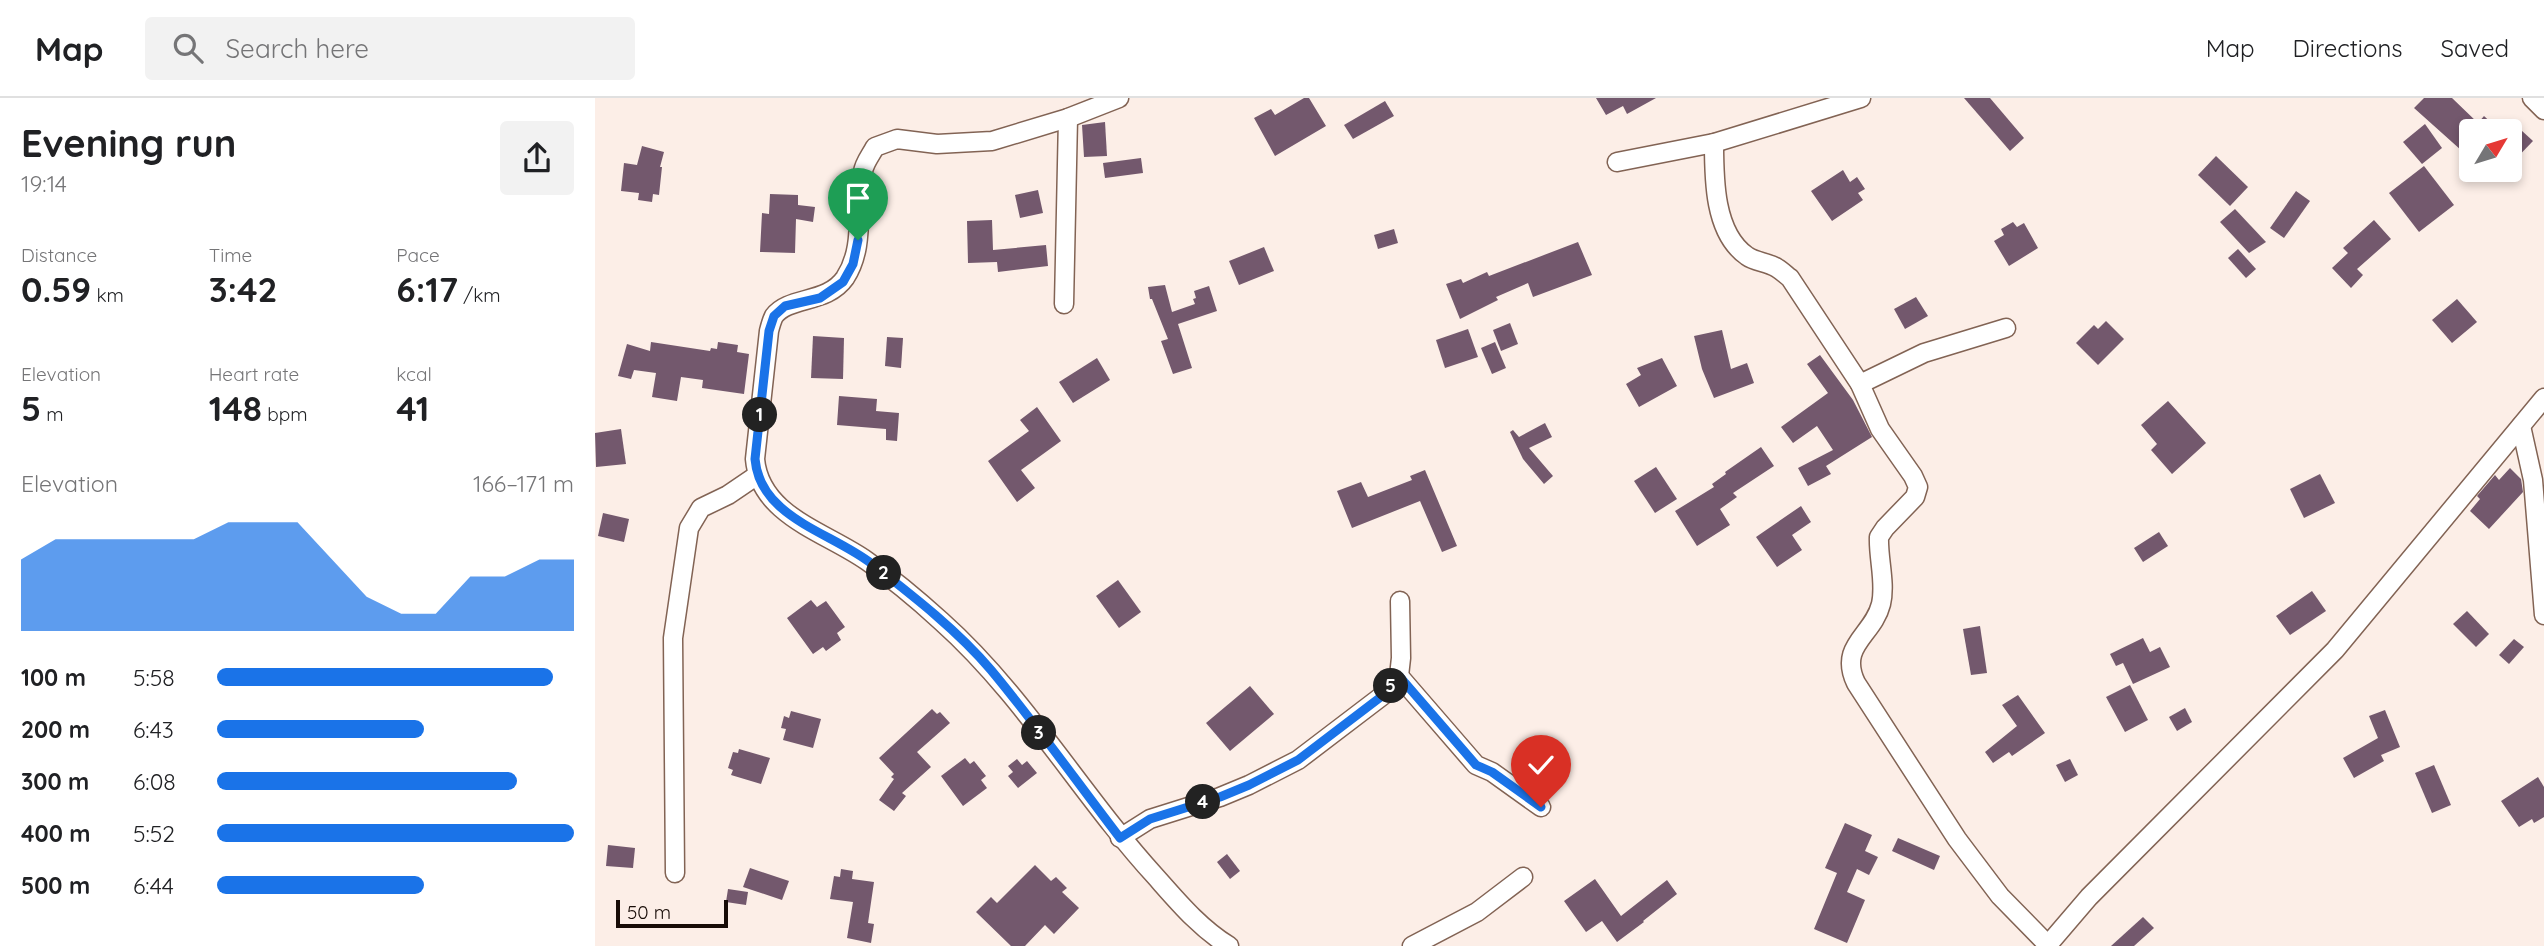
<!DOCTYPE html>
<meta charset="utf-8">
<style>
:root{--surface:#fff;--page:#f2f2f2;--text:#202124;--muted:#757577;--line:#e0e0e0;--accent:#1a73e8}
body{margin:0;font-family:Quicksand,sans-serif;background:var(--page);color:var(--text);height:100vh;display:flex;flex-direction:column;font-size:26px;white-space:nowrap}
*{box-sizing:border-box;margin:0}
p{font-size:23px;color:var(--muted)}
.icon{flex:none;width:38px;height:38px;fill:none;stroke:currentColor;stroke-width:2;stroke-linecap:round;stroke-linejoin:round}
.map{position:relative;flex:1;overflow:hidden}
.panel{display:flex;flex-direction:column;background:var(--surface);width:595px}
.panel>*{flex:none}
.needle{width:46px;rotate:52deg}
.tools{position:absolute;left:1864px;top:21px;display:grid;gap:14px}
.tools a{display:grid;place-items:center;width:63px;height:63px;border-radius:7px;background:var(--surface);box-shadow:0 4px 10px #0003;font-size:35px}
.scale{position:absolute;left:21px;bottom:18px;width:112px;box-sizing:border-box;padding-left:7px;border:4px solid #180c07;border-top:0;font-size:19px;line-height:24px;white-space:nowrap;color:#180c07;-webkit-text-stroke:5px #fceee7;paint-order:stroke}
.pin{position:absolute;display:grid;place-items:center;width:60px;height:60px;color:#fff;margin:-72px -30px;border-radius:50% 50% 50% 0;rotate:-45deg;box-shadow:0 0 7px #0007}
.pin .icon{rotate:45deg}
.km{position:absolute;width:35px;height:35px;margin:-18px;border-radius:50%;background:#222;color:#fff;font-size:19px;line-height:35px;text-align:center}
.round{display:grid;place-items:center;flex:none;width:74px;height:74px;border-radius:7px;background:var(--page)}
.headline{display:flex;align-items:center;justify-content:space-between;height:119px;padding:0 21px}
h1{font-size:38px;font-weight:700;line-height:52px}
.metrics{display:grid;grid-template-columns:repeat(3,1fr);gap:10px;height:119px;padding:7px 21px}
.metrics div{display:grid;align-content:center}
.metrics b{font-size:35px;font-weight:700}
.metrics small{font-size:19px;font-weight:400}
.metrics p{font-size:19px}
.chart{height:196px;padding:14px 21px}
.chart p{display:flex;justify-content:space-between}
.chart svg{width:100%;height:126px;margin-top:7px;fill:var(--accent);opacity:.7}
ul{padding:0 21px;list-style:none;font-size:23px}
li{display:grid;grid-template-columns:112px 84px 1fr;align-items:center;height:52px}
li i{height:18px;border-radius:9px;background:var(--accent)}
header{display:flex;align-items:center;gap:42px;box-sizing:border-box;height:98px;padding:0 35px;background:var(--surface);border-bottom:2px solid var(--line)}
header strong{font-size:33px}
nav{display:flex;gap:38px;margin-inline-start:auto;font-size:24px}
.search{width:490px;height:63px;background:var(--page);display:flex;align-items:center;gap:18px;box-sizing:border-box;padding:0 24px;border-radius:7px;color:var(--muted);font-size:26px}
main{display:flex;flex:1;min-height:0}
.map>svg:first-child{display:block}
.building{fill:#73586d}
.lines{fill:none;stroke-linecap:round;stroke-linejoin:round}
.minor-casing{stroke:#826354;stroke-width:21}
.minor{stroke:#fff;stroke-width:18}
.route-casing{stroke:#fff;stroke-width:14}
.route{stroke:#1a73e8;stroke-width:9}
</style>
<header>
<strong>Map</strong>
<div class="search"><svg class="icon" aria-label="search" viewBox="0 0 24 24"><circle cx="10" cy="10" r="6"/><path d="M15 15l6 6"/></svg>Search here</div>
<nav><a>Map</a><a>Directions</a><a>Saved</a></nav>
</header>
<main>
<section class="panel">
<div class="headline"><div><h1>Evening run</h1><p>19:14</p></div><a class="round"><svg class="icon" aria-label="share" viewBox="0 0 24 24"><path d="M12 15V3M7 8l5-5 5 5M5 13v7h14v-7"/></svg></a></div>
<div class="metrics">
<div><p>Distance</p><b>0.59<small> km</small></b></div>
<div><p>Time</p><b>3:42</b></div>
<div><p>Pace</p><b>6:17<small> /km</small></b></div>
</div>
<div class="metrics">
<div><p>Elevation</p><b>5<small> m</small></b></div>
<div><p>Heart rate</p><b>148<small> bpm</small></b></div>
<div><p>kcal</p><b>41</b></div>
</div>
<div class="chart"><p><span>Elevation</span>166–171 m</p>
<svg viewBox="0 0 160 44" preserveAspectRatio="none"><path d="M0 44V19L10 12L20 12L30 12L40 12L50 12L60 6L70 6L80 6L90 19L100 32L110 38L120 38L130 25L140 25L150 19L160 19V44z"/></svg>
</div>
<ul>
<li><b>100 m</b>5:58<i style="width:94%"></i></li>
<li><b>200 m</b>6:43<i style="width:58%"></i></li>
<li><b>300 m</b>6:08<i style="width:84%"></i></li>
<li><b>400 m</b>5:52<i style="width:100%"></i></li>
<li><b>500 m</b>6:44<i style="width:58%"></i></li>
</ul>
</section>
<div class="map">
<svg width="1949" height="848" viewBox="0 0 1949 848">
<rect width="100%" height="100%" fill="#fceee7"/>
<g class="building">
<polygon points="709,0 714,0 731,28 680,58 659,20 676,11 680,17"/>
<polygon points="1001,0 1061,0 1032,16 1028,8 1011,17"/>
<polygon points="1369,0 1395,0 1429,40 1415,53"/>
<polygon points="1829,0 1857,0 1883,25 1889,18 1905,33 1876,33 1876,61 1819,10"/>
<polygon points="790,3 799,18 758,41 749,27"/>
<polygon points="1914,21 1938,43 1914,68"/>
<polygon points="510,24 512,58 489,59 487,27"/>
<polygon points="1830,26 1847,50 1827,66 1808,44"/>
<polygon points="47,48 69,54 65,69 67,69 64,97 58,96 57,104 43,102 44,95 26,93 29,65 42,67"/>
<polygon points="1621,58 1653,89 1635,108 1603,77"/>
<polygon points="546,60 548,75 510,80 508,65"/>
<polygon points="1829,68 1859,107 1824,134 1794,95"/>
<polygon points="1248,72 1255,84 1262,79 1270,91 1263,95 1268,102 1237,123 1216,93"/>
<polygon points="443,92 448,115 425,120 420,97"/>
<polygon points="1701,93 1715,103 1689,140 1675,130"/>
<polygon points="175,96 203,97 203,107 220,109 218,124 201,121 200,155 165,154 167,115 174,116"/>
<polygon points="1640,111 1671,144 1654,155 1625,124"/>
<polygon points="397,122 398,152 451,147 453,168 403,174 402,164 373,165 372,123"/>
<polygon points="1779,122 1796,141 1762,171 1768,177 1756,190 1737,170 1753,155 1748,150"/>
<polygon points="1418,124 1422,129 1429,125 1443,150 1414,168 1399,143 1409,137 1406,131"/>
<polygon points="799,131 803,145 783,151 779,137"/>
<polygon points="983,144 997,177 938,199 933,185 901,199 903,202 865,221 851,186 866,181 868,185 892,174 894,178"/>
<polygon points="669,149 679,173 644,187 634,163"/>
<polygon points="1643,151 1661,171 1651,180 1633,160"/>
<polygon points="570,187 577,214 600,206 598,201 601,200 599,193 614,188 622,213 583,226 597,270 578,276 566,243 573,241 557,201 555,201 553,189"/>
<polygon points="1321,199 1333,218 1310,231 1299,211"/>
<polygon points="1862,201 1882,224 1857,245 1837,222"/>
<polygon points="1511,223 1529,241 1503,267 1481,245 1499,227 1503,231"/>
<polygon points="915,225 923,246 906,253 898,232"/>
<polygon points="873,231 883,259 850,270 841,242"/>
<polygon points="1127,232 1136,271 1152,265 1159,285 1119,300 1107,271 1099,238"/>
<polygon points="218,238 249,240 248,281 216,280"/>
<polygon points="292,239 308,240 306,270 290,268"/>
<polygon points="56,244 115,253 116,250 122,251 123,244 143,247 142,254 154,256 149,296 107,290 108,282 86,279 82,303 57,299 61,275 39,272 36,281 23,278 32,246 55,253"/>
<polygon points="900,244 911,270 897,276 886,250"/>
<polygon points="1225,257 1258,302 1277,339 1231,368 1236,376 1213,388 1203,370 1238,352 1222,328 1198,345 1186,329 1233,295 1212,266"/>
<polygon points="502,260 515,282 478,305 464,284"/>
<polygon points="1067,260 1082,288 1044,309 1031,286 1046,277 1042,270"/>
<polygon points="244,298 282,301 281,313 304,315 302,343 291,342 291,331 242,327"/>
<polygon points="1573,303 1611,345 1577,376 1556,352 1562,346 1546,327"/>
<polygon points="442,309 466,343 426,372 440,390 422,404 393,363 434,333 425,322"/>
<polygon points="950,325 957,339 934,350 958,378 949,386 928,361 915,334 918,332 924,339"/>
<polygon points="26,331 31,366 1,369 0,335"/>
<polygon points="1166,349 1179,368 1138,395 1142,399 1125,411 1135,427 1102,448 1080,413 1119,389 1117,386 1131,376 1130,374"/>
<polygon points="1061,369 1082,401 1060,415 1039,383"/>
<polygon points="1915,370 1926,381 1928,394 1894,431 1875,413 1885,401 1882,398 1900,377 1904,382"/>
<polygon points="830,372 862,448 847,454 825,403 757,430 742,393 766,384 773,399 817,382 815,378"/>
<polygon points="1725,376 1740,405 1709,420 1695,391"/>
<polygon points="1206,408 1216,424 1197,437 1207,452 1182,469 1161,439"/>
<polygon points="8,415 34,421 29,444 3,438"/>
<polygon points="1564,434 1573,448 1548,464 1539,450"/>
<polygon points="523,482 546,514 524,530 501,498"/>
<polygon points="1717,493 1731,513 1695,537 1681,518"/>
<polygon points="216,502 222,509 231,503 250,529 242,535 246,542 231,553 228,549 218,556 192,520"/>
<polygon points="1872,513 1894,536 1881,549 1858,526"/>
<polygon points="1385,528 1392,575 1376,577 1368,531"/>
<polygon points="1548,540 1555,554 1565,549 1575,569 1538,586 1528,565 1521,568 1515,556"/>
<polygon points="1919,541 1929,549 1914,566 1904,557"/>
<polygon points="1535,587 1553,622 1530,634 1511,599"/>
<polygon points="655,588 679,616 635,653 611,625"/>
<polygon points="1423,597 1450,635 1417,658 1414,654 1398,665 1390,654 1422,628 1407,607"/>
<polygon points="1590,610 1597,624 1582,633 1574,619"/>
<polygon points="337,611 342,616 345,614 355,625 322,654 336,669 307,695 311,698 299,713 284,702 299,681 296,679 299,676 284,660"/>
<polygon points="1790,612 1805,649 1786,657 1789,663 1759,680 1748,660 1783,640 1774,618"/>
<polygon points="196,613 226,621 218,650 188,642 191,631 186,630 189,618 194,620"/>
<polygon points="144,651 175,660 166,686 136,677 138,672 133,670 138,654 143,655"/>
<polygon points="370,660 375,666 379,663 391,678 386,682 392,690 368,708 346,678"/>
<polygon points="422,661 427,667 432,663 442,675 423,690 413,678 418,674 413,668"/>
<polygon points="1475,661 1483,677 1470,684 1461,667"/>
<polygon points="1839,667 1856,707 1837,715 1820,675"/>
<polygon points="1943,679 1949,689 1949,719 1939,725 1937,721 1924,729 1906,703"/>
<polygon points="1250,725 1277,737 1270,753 1283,759 1274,777 1262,771 1252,794 1270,802 1252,845 1219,831 1242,775 1230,770"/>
<polygon points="1303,740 1345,758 1339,772 1297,753"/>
<polygon points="13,747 40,750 38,770 11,768"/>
<polygon points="632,756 645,773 635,781 622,764"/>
<polygon points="440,767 456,783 461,779 472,790 467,794 484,810 459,836 450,827 430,848 416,848 381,814 396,799 402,805"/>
<polygon points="155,770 194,783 187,802 148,789"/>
<polygon points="246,771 258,773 257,781 279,784 273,825 279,826 276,845 252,840 258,804 235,801 239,778 245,779"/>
<polygon points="1000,781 1026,818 1072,782 1082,796 1048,823 1049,824 1022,844 1007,823 991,834 969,803"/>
<polygon points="133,791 153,794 151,807 131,804"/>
<polygon points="1548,819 1559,830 1539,848 1516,848"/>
</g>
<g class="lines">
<defs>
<g id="minor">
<path d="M524,0L473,20L397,43L342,46L302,41L280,49C276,57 269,65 268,74C260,109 271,148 250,180C232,206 194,198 179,218C177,222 175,229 174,233L160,361C165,418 231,434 272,463C298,481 323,502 346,523C429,597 486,697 561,779C584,805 605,830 634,848"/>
<polyline points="1937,0 1949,12"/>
<path d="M1119,45C1119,81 1119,135 1152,158C1160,164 1173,164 1182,170C1187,173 1191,177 1195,180L1265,286L1285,331L1318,378L1323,389L1320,399L1290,430L1284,439C1283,460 1291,485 1286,506C1278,538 1243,547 1261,585L1362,741L1405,798L1453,847"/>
<polyline points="1022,64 1119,45 1266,0"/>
<polyline points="469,206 473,20"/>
<polyline points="1265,286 1329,255 1411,230"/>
<polyline points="1926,328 1938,382 1949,517"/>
<polyline points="804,578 881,667 897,674 946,709"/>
<polyline points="525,740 555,721 625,699 654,687 703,662 791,595 804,578 806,560 805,503"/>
<polyline points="80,775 78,540 94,430 106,410 133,397 161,378"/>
<polyline points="817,848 882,814 928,779"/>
<polyline points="1452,848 1494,799 1740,552 1949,300"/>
</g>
</defs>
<use href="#minor" class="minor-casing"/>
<use href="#minor" class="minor"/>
</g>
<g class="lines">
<defs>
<path id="route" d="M263,142L258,166L248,184L225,200L190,208L179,218L174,233L160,361C165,420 236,434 277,466C318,498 362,532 396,572C441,626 482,684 525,740L555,721L625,699L654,687L703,662L791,595L804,578L881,667L897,674L946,709"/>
</defs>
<use href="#route" class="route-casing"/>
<use href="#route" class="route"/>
</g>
</svg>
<div class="tools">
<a><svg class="needle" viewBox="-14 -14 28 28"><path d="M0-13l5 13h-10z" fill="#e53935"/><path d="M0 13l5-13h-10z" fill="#757577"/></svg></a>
</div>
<div class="scale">50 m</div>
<div class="pin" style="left:263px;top:142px;background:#1e9e55"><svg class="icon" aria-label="arrive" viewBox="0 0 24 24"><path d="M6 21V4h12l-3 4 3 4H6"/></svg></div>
<div class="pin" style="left:946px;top:709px;background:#d93025"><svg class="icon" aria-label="check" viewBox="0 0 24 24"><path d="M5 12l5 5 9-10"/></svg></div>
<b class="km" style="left:165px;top:317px">1</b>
<b class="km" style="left:289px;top:475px">2</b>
<b class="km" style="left:444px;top:635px">3</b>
<b class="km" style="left:608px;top:704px">4</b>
<b class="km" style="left:796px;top:588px">5</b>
</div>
</main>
